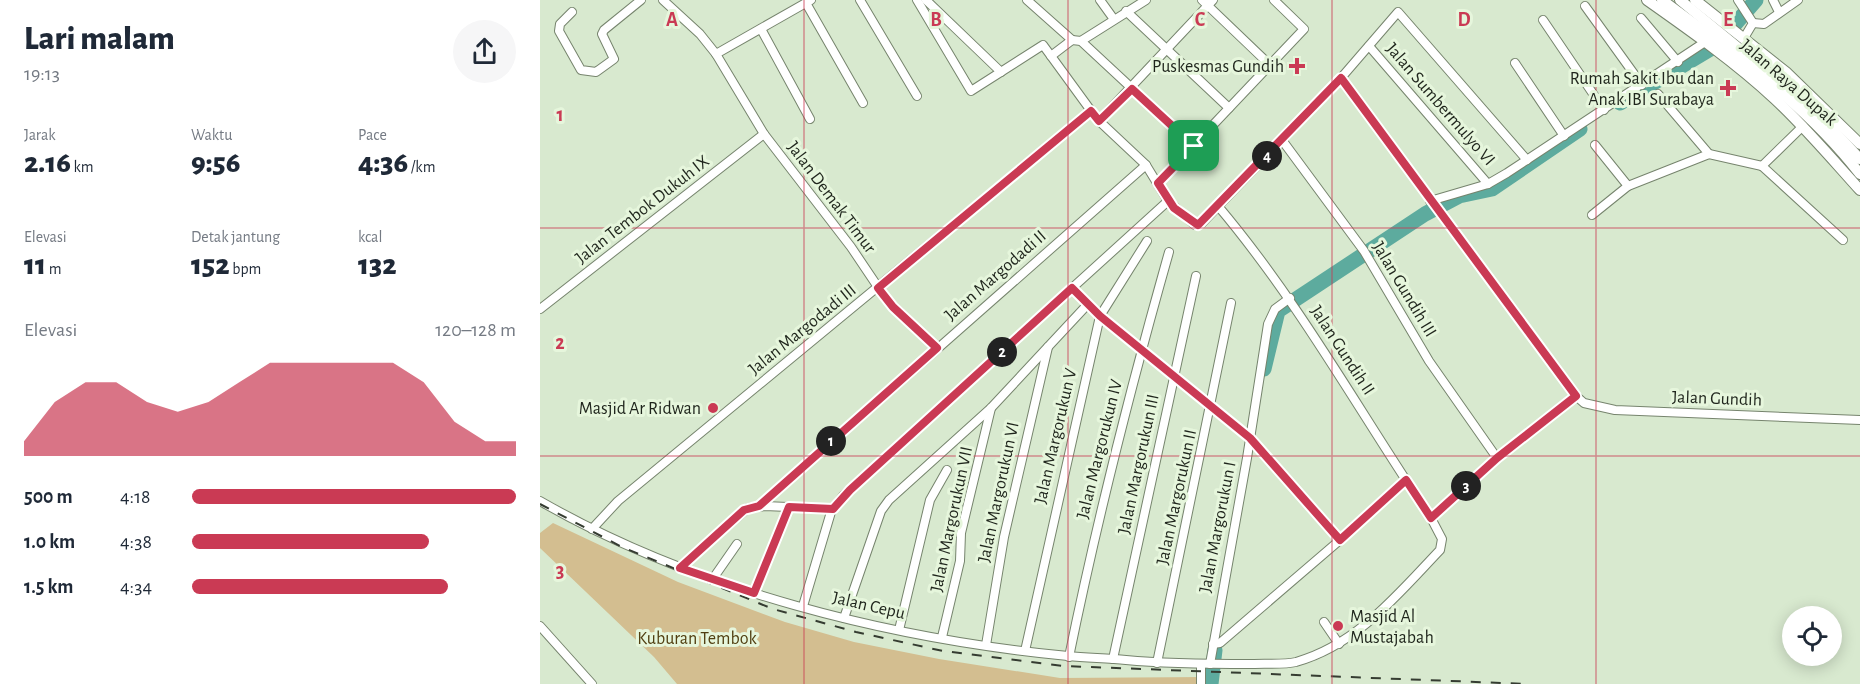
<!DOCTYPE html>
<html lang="id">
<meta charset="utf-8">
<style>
:root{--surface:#fff;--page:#f6f6f7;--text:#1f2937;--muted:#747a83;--accent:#ca3a54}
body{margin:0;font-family:"Alegreya Sans",sans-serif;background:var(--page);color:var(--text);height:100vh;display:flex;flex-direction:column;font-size:22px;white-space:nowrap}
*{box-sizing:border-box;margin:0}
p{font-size:20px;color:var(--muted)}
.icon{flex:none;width:33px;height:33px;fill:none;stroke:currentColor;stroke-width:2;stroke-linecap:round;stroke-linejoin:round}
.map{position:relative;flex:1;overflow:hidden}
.details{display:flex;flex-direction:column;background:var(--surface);width:540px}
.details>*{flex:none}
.controls{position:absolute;left:1242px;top:606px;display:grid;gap:12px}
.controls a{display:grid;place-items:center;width:60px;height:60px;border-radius:50%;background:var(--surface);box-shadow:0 3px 15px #0003;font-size:30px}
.pin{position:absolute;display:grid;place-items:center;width:51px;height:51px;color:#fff;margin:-26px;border-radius:12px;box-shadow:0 3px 9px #0006}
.km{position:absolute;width:30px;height:30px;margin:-15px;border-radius:50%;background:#222;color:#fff;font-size:16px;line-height:30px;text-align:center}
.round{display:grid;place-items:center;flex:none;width:63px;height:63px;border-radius:32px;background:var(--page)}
.headline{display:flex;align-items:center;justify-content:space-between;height:102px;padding:0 24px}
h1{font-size:33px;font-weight:800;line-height:45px}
.figures{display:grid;grid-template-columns:repeat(3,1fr);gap:9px;height:102px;padding:6px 24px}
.figures div{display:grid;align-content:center}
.figures b{font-size:30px;font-weight:800}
.figures small{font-size:16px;font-weight:400}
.figures p{font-size:16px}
.chart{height:168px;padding:12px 24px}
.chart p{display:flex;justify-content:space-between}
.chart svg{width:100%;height:108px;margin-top:6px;fill:var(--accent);opacity:.7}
ul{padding:0 24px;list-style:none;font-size:20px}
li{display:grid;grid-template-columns:96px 72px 1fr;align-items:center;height:45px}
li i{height:15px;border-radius:8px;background:var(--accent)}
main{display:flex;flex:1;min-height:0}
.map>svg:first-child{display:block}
.green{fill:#d3be90}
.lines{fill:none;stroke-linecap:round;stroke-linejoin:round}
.river{stroke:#5dab9e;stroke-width:15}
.minor-casing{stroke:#76846d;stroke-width:10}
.major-casing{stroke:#76846d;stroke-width:12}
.minor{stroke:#fff;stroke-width:8}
.major{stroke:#fff;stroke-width:10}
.rail{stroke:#353c31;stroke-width:2;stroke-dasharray:10 10;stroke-linecap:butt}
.route-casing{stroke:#fff;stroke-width:12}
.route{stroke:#ca3a54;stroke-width:8}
.grid{fill:none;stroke:#ca3a54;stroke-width:1.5;stroke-opacity:0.55}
.poi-dot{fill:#ca3a54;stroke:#e6f6dc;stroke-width:2}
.labels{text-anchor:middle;stroke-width:6;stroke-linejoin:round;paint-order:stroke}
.poi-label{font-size:18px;fill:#1f251c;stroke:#e6f6dc;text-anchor:end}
.street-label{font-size:18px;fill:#1f251c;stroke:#e6f6dc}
.park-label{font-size:18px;fill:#513f11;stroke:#e6f6dc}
.grid-label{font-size:20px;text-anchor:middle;font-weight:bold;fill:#ca3a54;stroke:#e6f6dc;stroke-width:6;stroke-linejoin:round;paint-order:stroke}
</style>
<main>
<section class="details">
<div class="headline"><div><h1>Lari malam</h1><p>19:13</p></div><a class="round"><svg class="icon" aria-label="share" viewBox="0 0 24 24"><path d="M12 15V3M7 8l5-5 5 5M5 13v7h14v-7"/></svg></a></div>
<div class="figures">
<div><p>Jarak</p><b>2.16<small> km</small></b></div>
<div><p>Waktu</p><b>9:56</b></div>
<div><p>Pace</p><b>4:36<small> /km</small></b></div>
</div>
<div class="figures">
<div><p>Elevasi</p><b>11<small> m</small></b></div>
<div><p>Detak jantung</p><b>152<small> bpm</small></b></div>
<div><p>kcal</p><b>132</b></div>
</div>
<div class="chart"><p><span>Elevasi</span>120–128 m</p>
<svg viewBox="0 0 160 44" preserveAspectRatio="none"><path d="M0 44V38L10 22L20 14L30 14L40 22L50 26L60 22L70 14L80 6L90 6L100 6L110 6L120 6L130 14L140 30L150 38L160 38V44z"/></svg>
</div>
<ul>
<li><b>500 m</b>4:18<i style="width:100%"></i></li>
<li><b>1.0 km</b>4:38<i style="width:73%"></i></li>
<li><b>1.5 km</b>4:34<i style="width:79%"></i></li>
</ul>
</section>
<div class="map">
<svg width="1320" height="684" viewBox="0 0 1320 684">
<rect width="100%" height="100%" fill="#d8e9cf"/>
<polygon class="green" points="13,523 138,582 245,622 314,642 399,659 520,678 666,677 666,684 137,684 114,657 0,548 0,533"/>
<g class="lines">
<g class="river">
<polyline points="1080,103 1177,45 1216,0"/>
<polyline points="724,369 738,311 885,214 919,196 952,189 1040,129"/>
<polyline points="671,684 675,650"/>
</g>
<defs>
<g id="minor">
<polyline points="123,0 160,34 176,54 224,134 311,247 346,299 397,348"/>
<polyline points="320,0 377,96"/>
<polyline points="377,0 431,91 503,45 557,119 606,165 628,201 655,225 662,223 801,78 858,12 987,160"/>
<polyline points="386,0 461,72"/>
<polyline points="487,0 532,40"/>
<polyline points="560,0 573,18"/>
<polyline points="662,0 730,65"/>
<polyline points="1198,0 1213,23 1204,38"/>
<polyline points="1233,0 1239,12"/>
<polyline points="266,3 323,103"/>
<polyline points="1045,6 1102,85"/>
<polyline points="586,11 689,108"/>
<polyline points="32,12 20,24 19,31 41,70 56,72 74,59 62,34 64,30 101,0"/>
<polyline points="1101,18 1138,62"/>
<polyline points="1003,20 1064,110"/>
<polyline points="1213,23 1224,24 1258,0"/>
<polyline points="221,29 270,119"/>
<polyline points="532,40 541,41 654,146"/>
<polyline points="541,41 606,0"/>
<polyline points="829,46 948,184"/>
<polyline points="176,54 271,0"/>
<polyline points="511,56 532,40"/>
<polyline points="975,63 1024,136"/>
<polyline points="801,78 1036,396 1044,403 1075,410 1320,420"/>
<polyline points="1118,94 1169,154"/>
<polyline points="559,121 673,0"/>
<polyline points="742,140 824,251 889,361 957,458"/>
<polyline points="1055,145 1088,186"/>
<polyline points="1222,166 1303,240"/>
<polyline points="1222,166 1263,126"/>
<polyline points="618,183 764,29 734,0"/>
<polyline points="890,201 948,184 967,173 1165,42"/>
<polyline points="1052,215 1088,186 1169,154 1222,166"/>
<polyline points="532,288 560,316 710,438 800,540"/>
<polyline points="0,309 224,134"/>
<path d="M0,501C155,590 350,639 528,656C547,658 567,658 586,660C628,664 670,664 712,664C726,663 743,665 756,662C817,645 858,594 900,550L902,539L891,518C820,413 760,303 678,206"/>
<polyline points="219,506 606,165"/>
<polyline points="891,518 957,458 1036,396"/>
<polyline points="52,529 78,501 551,111"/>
<polyline points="139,568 208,508 225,506 293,509"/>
<polyline points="172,580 197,544"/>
<polyline points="214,593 249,507"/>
<polyline points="263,606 291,512 303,496 628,201"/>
<polyline points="304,618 341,511 349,500 451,408 548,304"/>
<polyline points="784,622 799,644"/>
<polyline points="0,626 52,684"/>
<polyline points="359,630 390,500 407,470"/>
<polyline points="402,637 420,561 421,533 451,408"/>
<polyline points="673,644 680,643 800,540 866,480"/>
<polyline points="446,645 464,537 508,347"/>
<polyline points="485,651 560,316 607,241"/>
<path d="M529,657C557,520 591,386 629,252"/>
<polyline points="573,659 656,276"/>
<polyline points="617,663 691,303"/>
<polyline points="670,664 707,458 728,324 735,309 750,298"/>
<polyline points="661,684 661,664"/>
</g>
<g id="major">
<path d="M1107,0C1151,31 1195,62 1235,99C1265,127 1292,159 1320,190"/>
<path d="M1122,0C1191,51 1267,105 1320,174"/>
<polyline points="1140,0 1275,111 1320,159"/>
<polyline points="1155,0 1247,73 1320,144"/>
</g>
</defs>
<use href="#minor" class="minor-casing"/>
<use href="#major" class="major-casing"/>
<use href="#minor" class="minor"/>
<use href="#major" class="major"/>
<polyline class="rail" points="0,504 82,547 233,609 316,632 403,651 524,666 989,684"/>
</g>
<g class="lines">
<defs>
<polygon id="route" points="801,78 1036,396 957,458 891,518 866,480 800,540 710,438 560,316 532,288 310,490 293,509 249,507 214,593 140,568 204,510 219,506 397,348 353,307 338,288 551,111 559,121 592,89 654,146 618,183 634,208 658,225"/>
</defs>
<use href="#route" class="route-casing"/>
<use href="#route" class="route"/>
</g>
<path class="grid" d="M264,0V684M528,0V684M792,0V684M1056,0V684M0,228H1320M0,456H1320"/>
<g class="poi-dot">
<path d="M754 57h6v6h6v6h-6v6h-6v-6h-6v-6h6z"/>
<path d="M1185 79h6v6h6v6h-6v6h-6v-6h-6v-6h6z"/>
<circle cx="173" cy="408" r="6"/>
<circle cx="798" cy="626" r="6"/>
</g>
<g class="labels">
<g class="poi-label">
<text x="744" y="72">Puskesmas Gundih</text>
<text x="1174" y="84">Rumah Sakit Ibu dan<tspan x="1174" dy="21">Anak IBI Surabaya</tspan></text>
<text x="161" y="414">Masjid Ar Ridwan</text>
<text x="810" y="622" text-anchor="start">Masjid Al<tspan x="810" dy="21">Mustajabah</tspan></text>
</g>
<g class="street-label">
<text transform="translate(1249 82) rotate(41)" y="6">Jalan Raya Dupak</text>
<text transform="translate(901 104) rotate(49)" y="6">Jalan Sumbermulyo VI</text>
<text transform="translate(292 197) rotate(53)" y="6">Jalan Demak Timur</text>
<text transform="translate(102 209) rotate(-38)" y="6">Jalan Tembok Dukuh IX</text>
<text transform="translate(455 275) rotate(-41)" y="6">Jalan Margodadi II</text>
<text transform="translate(865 289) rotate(59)" y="6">Jalan Gundih III</text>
<text transform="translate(262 329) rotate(-39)" y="6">Jalan Margodadi III</text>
<text transform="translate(803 350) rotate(57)" y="6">Jalan Gundih II</text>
<text transform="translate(1177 398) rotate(2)" y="6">Jalan Gundih</text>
<text transform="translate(515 436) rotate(-77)" y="6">Jalan Margorukun V</text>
<text transform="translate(559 449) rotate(-76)" y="6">Jalan Margorukun IV</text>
<text transform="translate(598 464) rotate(-78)" y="6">Jalan Margorukun III</text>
<text transform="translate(458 492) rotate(-78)" y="6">Jalan Margorukun VI</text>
<text transform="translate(636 497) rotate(-78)" y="6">Jalan Margorukun II</text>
<text transform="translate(411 519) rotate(-78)" y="6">Jalan Margorukun VII</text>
<text transform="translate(677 527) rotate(-79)" y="6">Jalan Margorukun I</text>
<text transform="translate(329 605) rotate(13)" y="6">Jalan Cepu</text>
</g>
<g class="park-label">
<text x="157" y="644">Kuburan Tembok</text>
</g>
</g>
<g class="grid-label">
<text x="132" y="26">A</text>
<text x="396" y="26">B</text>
<text x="660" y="26">C</text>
<text x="924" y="26">D</text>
<text x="1188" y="26">E</text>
<text x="20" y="121">1</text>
<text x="20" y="349">2</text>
<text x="20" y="577">3</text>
</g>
</svg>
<div class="controls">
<a><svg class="icon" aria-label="locate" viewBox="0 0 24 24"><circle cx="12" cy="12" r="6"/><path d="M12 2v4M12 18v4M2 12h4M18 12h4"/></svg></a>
</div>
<div class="pin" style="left:654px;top:146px;background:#1e9e55"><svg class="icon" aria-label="arrive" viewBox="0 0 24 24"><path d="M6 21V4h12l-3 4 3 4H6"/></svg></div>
<b class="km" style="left:291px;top:441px">1</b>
<b class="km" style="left:462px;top:352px">2</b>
<b class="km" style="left:926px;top:486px">3</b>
<b class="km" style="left:727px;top:156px">4</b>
</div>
</main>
